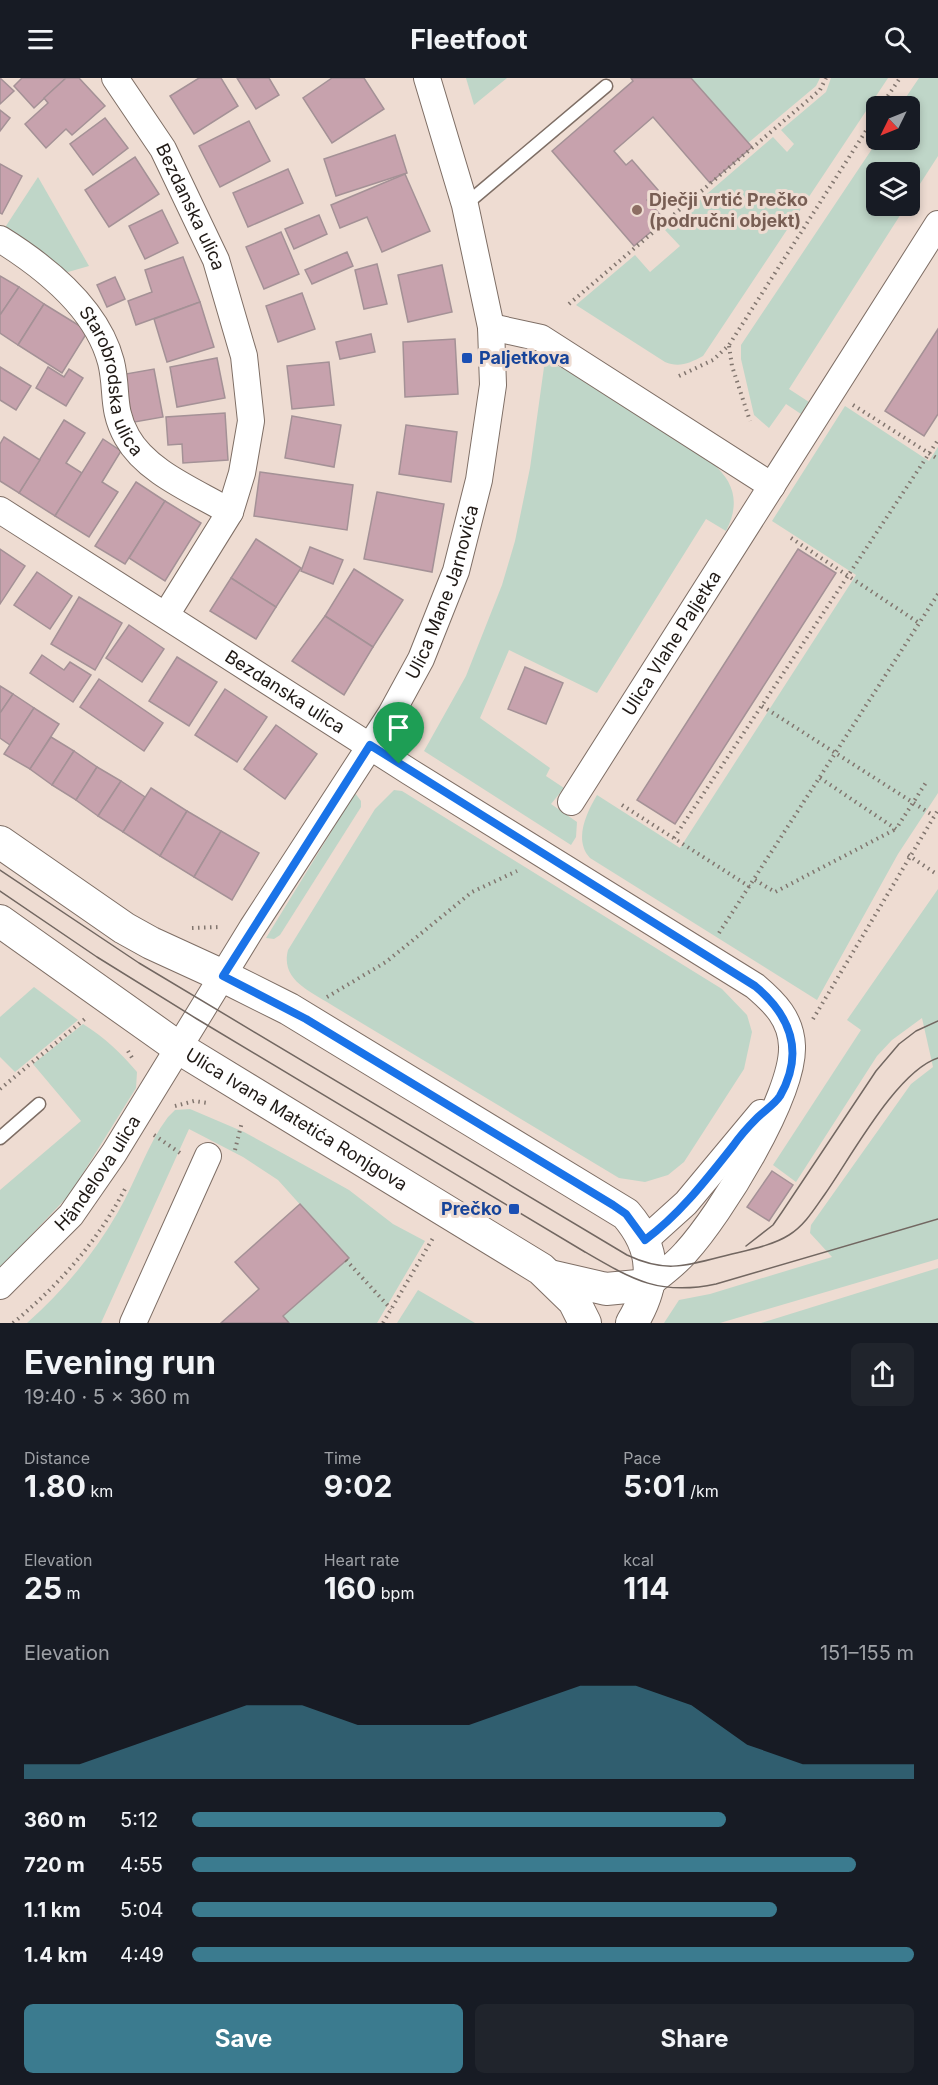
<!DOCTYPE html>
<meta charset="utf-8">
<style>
:root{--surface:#171b24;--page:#20242c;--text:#f1f3f6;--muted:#9ea1a6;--accent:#3b7b8f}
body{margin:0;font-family:Inter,sans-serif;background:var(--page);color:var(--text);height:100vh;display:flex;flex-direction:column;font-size:22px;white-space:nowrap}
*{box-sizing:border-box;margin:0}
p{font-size:20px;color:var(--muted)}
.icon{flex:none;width:33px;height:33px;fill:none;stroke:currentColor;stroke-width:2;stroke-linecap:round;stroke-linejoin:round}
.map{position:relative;height:1245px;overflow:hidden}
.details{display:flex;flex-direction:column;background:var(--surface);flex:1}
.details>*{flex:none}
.needle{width:39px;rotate:227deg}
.tools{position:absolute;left:866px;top:18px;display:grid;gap:12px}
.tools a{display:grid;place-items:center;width:54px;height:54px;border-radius:9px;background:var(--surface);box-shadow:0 3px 9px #0003;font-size:30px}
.pin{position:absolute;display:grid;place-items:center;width:51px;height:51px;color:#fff;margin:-62px -26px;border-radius:50% 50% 50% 0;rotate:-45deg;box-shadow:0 0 6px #0007}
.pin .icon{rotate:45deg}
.round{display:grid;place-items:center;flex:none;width:63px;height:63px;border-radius:9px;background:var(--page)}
.overview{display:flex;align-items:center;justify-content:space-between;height:102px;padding:0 24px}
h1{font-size:33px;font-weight:700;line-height:45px}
.figures{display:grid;grid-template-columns:repeat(3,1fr);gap:9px;height:102px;padding:6px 24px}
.figures div{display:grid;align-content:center}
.figures b{font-size:30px;font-weight:700}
.figures small{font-size:16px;font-weight:400}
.figures p{font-size:16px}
.chart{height:168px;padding:12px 24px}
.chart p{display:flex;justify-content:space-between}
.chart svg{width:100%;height:108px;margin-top:6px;fill:var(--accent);opacity:.7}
.action{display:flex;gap:12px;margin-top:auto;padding:12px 24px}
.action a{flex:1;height:69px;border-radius:9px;background:var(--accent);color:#fff;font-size:24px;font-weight:700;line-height:69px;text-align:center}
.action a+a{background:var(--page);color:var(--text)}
ul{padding:0 24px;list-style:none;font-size:20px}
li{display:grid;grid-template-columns:96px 72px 1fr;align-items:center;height:45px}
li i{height:15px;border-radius:8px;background:var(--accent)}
header{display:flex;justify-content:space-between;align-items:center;height:78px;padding:0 24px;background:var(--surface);font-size:27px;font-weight:700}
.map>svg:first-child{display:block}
.green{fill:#bfd6c8}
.building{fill:#c7a2ad;stroke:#a49196;stroke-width:1.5}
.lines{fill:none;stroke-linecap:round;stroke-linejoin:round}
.service-casing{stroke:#7e6e65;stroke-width:15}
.minor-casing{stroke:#7e6e65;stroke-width:28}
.tertiary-casing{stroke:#7e6e65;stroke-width:34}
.path{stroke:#82766f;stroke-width:4;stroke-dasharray:1.5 4.5;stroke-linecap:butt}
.service{stroke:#fff;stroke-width:12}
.minor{stroke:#fff;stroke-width:26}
.tertiary{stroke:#fff;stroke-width:32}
.tram{stroke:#726761;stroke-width:1.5}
.route-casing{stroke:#fff;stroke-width:12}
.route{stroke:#1a73e8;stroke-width:8}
.education-dot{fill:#8d6e63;stroke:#eedcd2;stroke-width:2}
.transit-dot{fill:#1a4fb4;stroke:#eedcd2;stroke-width:2}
.labels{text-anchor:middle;stroke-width:6;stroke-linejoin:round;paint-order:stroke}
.education-label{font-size:18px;font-weight:bold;fill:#785e54;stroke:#eedcd2;text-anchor:start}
.street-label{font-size:18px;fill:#1f1915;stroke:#eedcd2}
.transit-label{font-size:18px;font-weight:bold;fill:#164399;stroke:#eedcd2;text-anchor:start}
</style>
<header><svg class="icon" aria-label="menu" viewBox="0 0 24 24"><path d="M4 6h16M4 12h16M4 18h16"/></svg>Fleetfoot<svg class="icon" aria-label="search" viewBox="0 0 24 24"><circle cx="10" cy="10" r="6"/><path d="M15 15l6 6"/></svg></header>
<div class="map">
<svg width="938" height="1245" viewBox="0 0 938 1245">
<rect width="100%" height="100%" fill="#eedcd2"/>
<g class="green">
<polygon points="466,0 507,0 474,27"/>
<polygon points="691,0 820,0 816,8 748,65"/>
<path d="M831,0H888L703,278C690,285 679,290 665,284L576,227L635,177L650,194L680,168L665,152L773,59L787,74L794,66L781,52L826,14Z"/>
<polygon points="919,0 938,0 938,78 909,123 909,94 876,94 876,128 906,128 789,311 809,324 801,336 786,326 769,350 754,337 741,281 741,267 878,62 909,62 909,28 900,28"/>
<polygon points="38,99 89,188 68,194 62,192 4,151"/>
<path d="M545,282L566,292L712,385C735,404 740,426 726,453L706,441L597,615L509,572L480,640L550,690L546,698L564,710L551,726L577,744L576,759L571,767L424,673L466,598L502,507L515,463L530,390Z"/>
<path d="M845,328L929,383L938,369V715L898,776L817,922L590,780C573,762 587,734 597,717L680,770L856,497L772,443Z"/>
<path d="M394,712L402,713L722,911L747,937L752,954L744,991L684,1084L668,1097L645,1104L619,1100L335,929C312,914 280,903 288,872L375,731Z"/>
<polygon points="355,715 361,723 361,729 280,857 274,861 266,860"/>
<polygon points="938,811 938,1181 720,1245 664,1245 679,1222 710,1216 832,1179 810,1155 811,1147 911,1006 933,989 922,940 892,962 877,978 796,1104 773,1087 861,952 847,942"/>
<polygon points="34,909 78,942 15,994 0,979 0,939"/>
<path d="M83,946C105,960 120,974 137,994L136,1010L70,1116L0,1190V1112L81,1043L33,986Z"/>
<path d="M190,1031L244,1054L315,1093L349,1112L393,1146L425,1163L377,1245H289L283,1238L348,1180L278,1102L243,1079L189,1051L101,1245H27C63,1213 94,1176 118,1134C136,1103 147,1067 168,1039L175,1032Z"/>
<polygon points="938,1190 938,1245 761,1245"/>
<polygon points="418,1212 475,1245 397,1245"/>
</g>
<g class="building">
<polygon points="0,0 14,13 0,26"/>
<polygon points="22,0 66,0 34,30 14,8"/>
<polygon points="66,0 79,0 105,28 72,57 66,51 46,70 25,46 48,25 44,20"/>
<polygon points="199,0 221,0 238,28 194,56 170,18"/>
<polygon points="237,0 269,0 279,17 256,31"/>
<polygon points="332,0 364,0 384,31 332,65 303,20"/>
<polygon points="631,0 691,0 752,69 710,105 653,39 614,73 626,87 632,82 658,112 647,122 665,142 634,168 552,73 633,3"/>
<polygon points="0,32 10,40 0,53"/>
<polygon points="105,40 128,70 93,97 70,66"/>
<polygon points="249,43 270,83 220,109 199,68"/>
<polygon points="395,57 407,95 336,118 324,81"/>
<polygon points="135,79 159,116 109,149 85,112"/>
<polygon points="0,86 22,98 2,136 0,135"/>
<polygon points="288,91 303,125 248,149 233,115"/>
<polygon points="405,96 430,153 382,174 367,139 340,150 331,127"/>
<polygon points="162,132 178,165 145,181 129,148"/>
<polygon points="319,137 327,156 294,171 285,151"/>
<polygon points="281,154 299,196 264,211 246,169"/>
<polygon points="347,174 353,188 312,206 305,192"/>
<polygon points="183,179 200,224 136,247 128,223 152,214 145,192"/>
<polygon points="377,186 387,226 364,231 355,192"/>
<polygon points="442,187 452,234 408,244 398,197"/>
<polygon points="0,198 19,209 0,237"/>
<polygon points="115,199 125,221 107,229 97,207"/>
<polygon points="19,209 44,226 18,267 0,255 0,237"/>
<polygon points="302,215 315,251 278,264 266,228"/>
<polygon points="200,224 214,269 167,284 154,241"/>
<polygon points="44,226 88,253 62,295 18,267"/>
<polygon points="938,251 938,336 924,358 885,333"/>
<polygon points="371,256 375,274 340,281 336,264"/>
<polygon points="455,261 458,316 405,319 403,264"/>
<polygon points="217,280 225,320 177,329 170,289"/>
<polygon points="329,284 334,327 292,331 287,288"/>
<polygon points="0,289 31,308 16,332 0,322"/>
<polygon points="48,289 64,299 69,291 83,300 66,328 36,310"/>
<polygon points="154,291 163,339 129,345 120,297"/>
<polygon points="225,335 228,382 183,385 182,366 168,367 166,339"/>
<polygon points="292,338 341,347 334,389 285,380"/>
<polygon points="64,342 85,355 66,385 82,395 55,438 19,415"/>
<polygon points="406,347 457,354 451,404 399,396"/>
<polygon points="4,359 40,382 19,415 0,403 0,366"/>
<polygon points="103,361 121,373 102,404 118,414 89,459 55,438"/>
<polygon points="260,394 353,407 347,452 254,438"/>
<polygon points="136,404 165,423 125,486 95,468"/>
<polygon points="377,414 444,426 432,494 364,481"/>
<polygon points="165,423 201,445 165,503 129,480"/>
<polygon points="256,461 301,490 276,529 231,500"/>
<polygon points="310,469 343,482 333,506 301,493"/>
<polygon points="0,471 25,488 0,526"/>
<polygon points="798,471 836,495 675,746 637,722"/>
<polygon points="354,491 403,522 373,569 325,538"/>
<polygon points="37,494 72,518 50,551 14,527"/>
<polygon points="231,500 276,529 256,561 210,533"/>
<polygon points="79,519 122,545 95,592 51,566"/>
<polygon points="325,538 373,569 344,617 292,583"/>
<polygon points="129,547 164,571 142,604 106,580"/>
<polygon points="42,577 64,592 70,584 91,597 73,624 30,595"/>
<polygon points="177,579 217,604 189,648 149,623"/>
<polygon points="525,589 563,605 546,646 508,631"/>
<polygon points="99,601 163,645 144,673 80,629"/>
<polygon points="0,608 13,616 0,635"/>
<polygon points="225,611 267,639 237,684 195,657"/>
<polygon points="13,616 34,630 10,667 0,660 0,635"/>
<polygon points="34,630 59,646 30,691 4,676"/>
<polygon points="276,647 317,676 285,721 244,691"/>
<polygon points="51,659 74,673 52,707 30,691"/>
<polygon points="74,673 97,689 76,722 52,707"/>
<polygon points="97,689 121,703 98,738 76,722"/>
<polygon points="121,703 145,719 123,754 98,738"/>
<polygon points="151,710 187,733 160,778 123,754"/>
<polygon points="187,733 221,753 194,799 160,778"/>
<polygon points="221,753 259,775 232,822 194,799"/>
<polygon points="772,1093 793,1107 769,1143 747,1129"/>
<polygon points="300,1126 349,1180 283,1238 289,1245 221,1245 259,1211 235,1184"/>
</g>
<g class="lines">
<defs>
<g id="service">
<polyline points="465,127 606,8"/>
<polyline points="0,1060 39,1026"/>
</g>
<g id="minor">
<path id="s1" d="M115,0L163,71L216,182L244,278L251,343L242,395L230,434L166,537"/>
<path id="s2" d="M0,161C45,189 97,230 111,284C118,312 111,331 127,359C147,395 197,414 230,434"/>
<polyline points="491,249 541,260 772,408"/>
<path id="s3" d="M0,432L410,694L755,908C775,925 791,941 792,968C794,1018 720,1137 686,1174C675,1187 661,1197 648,1207"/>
<path id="s4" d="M571,724L938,146"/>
<polyline points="645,1162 686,1125 761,1035"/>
<path id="s5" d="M0,1208L71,1137L114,1075L252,850L391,636L421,581L456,493L479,402L493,307L491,249L465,127L427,0"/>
<polyline points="133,1245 208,1078"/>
</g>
<g id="tertiary">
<path d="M0,764L124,850L151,865L223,898L289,931L626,1136C657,1172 656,1205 632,1245"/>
<path id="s6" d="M0,843L179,970L541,1191L574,1223L585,1245"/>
<polyline points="550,1198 606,1211 648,1207"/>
</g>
</defs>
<use href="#service" class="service-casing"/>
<use href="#minor" class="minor-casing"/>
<use href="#tertiary" class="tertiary-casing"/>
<g class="path">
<polyline points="881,28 900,0"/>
<polyline points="569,226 820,12 826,0"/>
<polyline points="729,268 732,288 750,343"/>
<polyline points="679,298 713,282 729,267 876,37"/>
<polyline points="853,327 938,381"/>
<polyline points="791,460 919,545"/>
<polyline points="762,628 934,738"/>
<polyline points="820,700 896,751 927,703"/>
<polyline points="622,727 750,809"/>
<polyline points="674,760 938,362"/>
<polyline points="908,777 938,797"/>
<polyline points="755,802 775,814 896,751"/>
<polyline points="192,850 220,849"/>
<polyline points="719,855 938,516"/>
<polyline points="327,919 386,884 472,814 517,793"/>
<polyline points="813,941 938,732"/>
<polyline points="128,973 134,983"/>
<polyline points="0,1011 86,940"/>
<polyline points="175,1028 194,1023 208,1025"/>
<polyline points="154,1057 180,1075"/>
<polyline points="235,1072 242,1044"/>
<polyline points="346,1182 391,1231"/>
<path d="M13,1245C59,1207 97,1164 125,1111"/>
<polyline points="383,1245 433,1160"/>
</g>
<use href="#service" class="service"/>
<use href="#minor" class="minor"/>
<use href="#tertiary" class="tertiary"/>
<g class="tram">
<path d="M0,792L139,885L627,1177C663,1194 682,1189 720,1179C742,1173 770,1169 789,1157C805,1147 815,1130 825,1116C851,1079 897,993 938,980"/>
<path d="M0,813L97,879L197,941L585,1174C633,1202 660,1218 716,1206L938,1141"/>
<polyline points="746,1168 773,1147 782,1134 876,993 899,966 916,953 938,943"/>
</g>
</g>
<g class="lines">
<defs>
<path id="route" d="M370,667L755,908C790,937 805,974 780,1018C775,1026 764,1033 757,1040C748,1049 740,1058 733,1068C706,1102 680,1136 645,1162L626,1136L613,1127L306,941L223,898Z"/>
</defs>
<use href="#route" class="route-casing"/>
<use href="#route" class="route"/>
</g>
<circle class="education-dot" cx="637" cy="132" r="6"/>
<g class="transit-dot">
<rect x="461" y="274" width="12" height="12" rx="3"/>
<rect x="508" y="1125" width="12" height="12" rx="3"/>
</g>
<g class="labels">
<g class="education-label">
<text x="649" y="128">Dječji vrtić Prečko<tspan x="649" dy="21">(područni objekt)</tspan></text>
</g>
<g class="street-label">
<text dy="6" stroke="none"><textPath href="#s1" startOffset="150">Bezdanska ulica</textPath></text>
<text dy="6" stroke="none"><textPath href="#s2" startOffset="188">Starobrodska ulica</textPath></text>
<text dy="6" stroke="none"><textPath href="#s5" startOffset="828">Ulica Mane Jarnovića</textPath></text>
<text dy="6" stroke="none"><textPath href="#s4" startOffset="188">Ulica Vlahe Paljetka</textPath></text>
<text dy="6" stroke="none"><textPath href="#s3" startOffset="338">Bezdanska ulica</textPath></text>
<text dy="6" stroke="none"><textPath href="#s6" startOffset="357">Ulica Ivana Matetića Ronjgova</textPath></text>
<text dy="6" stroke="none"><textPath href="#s5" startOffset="150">Händelova ulica</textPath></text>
</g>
<g class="transit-label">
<text x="479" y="286">Paljetkova</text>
<text x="502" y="1137" text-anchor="end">Prečko</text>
</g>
</g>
</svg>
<div class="tools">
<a><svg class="needle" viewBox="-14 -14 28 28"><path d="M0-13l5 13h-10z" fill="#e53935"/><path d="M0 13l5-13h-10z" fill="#9ea1a6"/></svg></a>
<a><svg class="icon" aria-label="layers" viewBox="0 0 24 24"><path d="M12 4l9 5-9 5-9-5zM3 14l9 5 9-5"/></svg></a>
</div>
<div class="pin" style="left:399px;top:686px;background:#1e9e55"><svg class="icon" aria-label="arrive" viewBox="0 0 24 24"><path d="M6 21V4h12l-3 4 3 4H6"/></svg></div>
</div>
<section class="details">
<div class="overview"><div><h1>Evening run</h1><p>19:40 · 5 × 360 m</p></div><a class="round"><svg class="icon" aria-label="share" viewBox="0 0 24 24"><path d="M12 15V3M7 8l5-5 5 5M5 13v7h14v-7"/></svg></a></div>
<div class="figures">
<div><p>Distance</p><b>1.80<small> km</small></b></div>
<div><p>Time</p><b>9:02</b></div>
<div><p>Pace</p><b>5:01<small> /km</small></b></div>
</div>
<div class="figures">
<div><p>Elevation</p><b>25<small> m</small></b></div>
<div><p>Heart rate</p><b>160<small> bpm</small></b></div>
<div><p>kcal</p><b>114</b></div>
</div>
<div class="chart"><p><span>Elevation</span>151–155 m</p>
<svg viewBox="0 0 160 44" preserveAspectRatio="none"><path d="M0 44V38L10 38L20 30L30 22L40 14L50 14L60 22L70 22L80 22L90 14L100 6L110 6L120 14L130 30L140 38L150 38L160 38V44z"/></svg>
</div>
<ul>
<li><b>360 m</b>5:12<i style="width:74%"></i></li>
<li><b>720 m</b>4:55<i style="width:92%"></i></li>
<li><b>1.1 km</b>5:04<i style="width:81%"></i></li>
<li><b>1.4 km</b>4:49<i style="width:100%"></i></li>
</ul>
<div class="action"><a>Save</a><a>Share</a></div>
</section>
